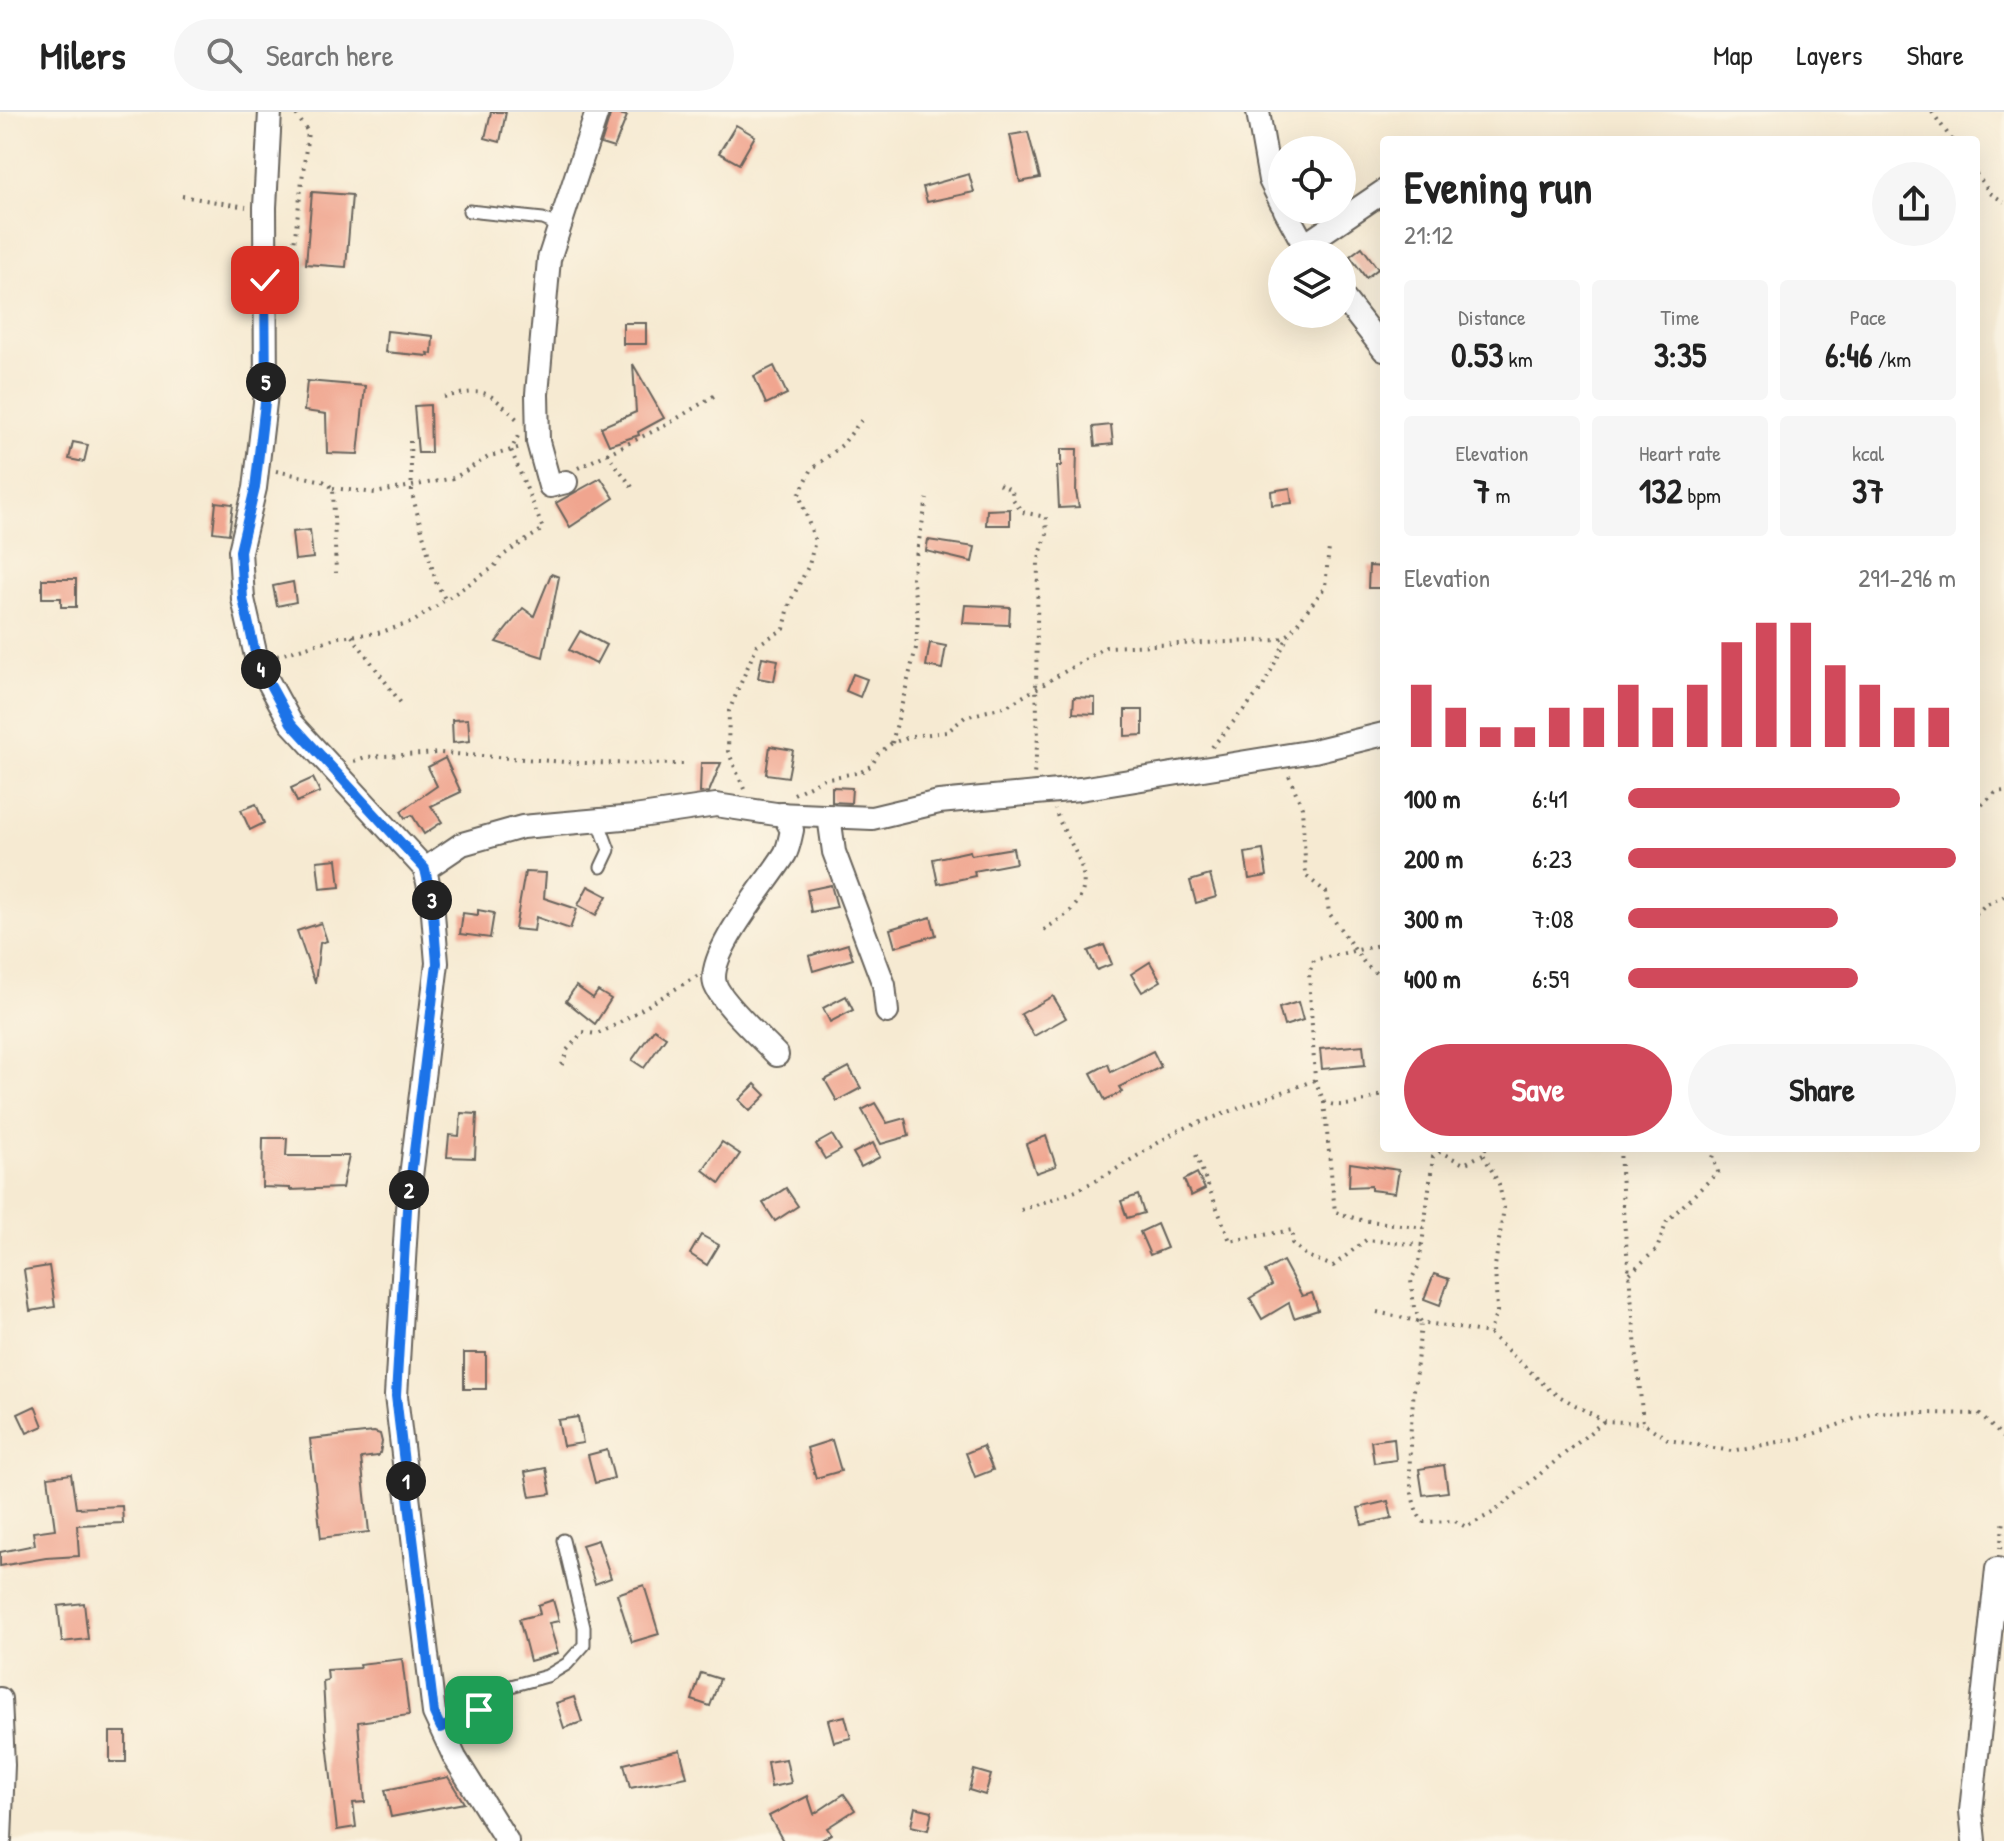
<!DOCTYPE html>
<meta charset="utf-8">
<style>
:root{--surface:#fff;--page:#f6f6f6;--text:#222;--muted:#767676;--line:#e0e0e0;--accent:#d1495b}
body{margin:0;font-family:"Patrick Hand",sans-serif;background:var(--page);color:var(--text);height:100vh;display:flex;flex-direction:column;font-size:30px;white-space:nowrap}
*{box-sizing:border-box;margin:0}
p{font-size:26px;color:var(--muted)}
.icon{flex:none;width:44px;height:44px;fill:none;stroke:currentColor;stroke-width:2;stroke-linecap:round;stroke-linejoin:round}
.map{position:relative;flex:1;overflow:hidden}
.panel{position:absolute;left:1380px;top:24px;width:600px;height:1016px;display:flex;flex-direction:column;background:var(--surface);border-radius:8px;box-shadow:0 8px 32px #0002}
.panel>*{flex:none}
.tools{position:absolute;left:1268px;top:24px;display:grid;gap:16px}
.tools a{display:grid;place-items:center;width:88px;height:88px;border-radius:50%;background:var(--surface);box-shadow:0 8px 32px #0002;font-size:40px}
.pin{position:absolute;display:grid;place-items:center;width:68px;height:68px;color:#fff;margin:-34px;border-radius:16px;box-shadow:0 4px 12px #0006}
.km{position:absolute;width:40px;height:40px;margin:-20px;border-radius:50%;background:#222;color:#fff;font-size:22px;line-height:40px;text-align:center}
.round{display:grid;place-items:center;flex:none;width:84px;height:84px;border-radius:42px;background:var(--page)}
.overview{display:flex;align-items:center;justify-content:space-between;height:136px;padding:0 24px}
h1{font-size:44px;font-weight:700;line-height:60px}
.stats{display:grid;grid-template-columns:repeat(3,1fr);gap:12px;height:136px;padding:8px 24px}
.stats div{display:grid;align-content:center;border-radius:8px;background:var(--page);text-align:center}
.stats b{font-size:34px;font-weight:700}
.stats small{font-size:22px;font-weight:400}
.stats p{font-size:22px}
.chart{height:224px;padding:16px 24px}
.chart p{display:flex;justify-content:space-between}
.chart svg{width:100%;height:144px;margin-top:8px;stroke:var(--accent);stroke-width:6}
.button{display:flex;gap:16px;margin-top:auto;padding:16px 24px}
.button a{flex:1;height:92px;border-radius:48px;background:var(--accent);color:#fff;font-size:32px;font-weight:700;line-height:92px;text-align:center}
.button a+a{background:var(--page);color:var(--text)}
ul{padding:0 24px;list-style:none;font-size:26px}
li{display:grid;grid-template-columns:128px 96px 1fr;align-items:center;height:60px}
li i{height:20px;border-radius:10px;background:var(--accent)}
header{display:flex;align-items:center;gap:48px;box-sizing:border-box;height:112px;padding:0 40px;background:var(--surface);border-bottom:2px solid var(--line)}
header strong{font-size:38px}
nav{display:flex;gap:44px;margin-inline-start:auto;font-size:28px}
.search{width:560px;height:72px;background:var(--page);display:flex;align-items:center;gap:20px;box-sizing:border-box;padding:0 28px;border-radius:44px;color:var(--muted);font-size:30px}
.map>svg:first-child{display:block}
.building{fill:#f0a58f}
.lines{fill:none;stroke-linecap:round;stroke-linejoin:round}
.lane-casing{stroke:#68645c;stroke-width:15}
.street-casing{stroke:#68645c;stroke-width:26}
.path{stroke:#68645c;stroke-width:4;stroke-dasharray:2 6;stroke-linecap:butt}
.lane{stroke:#fff;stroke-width:11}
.street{stroke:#fff;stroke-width:22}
.route-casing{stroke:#fff;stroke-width:16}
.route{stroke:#1a73e8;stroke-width:10}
</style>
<header>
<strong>Milers</strong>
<div class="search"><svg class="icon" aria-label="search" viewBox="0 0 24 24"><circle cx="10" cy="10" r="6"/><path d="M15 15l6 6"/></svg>Search here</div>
<nav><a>Map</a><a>Layers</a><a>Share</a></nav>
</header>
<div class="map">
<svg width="2004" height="1729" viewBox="0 0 2004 1729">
<rect width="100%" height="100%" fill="#fcf5e5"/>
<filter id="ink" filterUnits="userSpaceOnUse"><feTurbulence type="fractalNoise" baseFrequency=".0125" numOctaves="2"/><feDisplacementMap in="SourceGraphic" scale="16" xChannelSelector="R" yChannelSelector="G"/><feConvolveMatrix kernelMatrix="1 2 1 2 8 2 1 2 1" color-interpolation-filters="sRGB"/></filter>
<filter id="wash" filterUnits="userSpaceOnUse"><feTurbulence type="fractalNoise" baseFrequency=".006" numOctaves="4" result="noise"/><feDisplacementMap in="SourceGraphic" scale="32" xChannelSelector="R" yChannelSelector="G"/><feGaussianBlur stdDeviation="1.8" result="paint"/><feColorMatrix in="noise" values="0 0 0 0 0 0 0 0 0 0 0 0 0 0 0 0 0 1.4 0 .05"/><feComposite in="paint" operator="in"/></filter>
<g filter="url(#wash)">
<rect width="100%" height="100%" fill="#f6ead2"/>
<g id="blocks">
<g class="building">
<polygon points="491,0 506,0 500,30 485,26"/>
<polygon points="611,0 627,4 614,36 601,32"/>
<polygon points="736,13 755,24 739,52 719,41"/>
<polygon points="1028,20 1040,66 1020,70 1010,23"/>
<polygon points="969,62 974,80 927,90 923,75"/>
<polygon points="312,80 352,83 346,155 306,152"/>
<polygon points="1362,135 1378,157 1366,166 1350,144"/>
<rect x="623" y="211" width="23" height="21"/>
<polygon points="387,219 433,224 432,242 428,241 429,244 385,240"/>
<polygon points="633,252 664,306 638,320 639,323 609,333 601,315 636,300"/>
<polygon points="774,254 787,282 766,292 754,264"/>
<polygon points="307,269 365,274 358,342 327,341 326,302 304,299"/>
<polygon points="430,293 431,341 418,341 414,294"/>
<polygon points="1111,313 1113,332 1095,334 1093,315"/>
<polygon points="73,330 88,333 84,350 69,347"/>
<polygon points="1061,337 1077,337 1076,380 1079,395 1059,396 1057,354 1061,354"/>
<polygon points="601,366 614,386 570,415 556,391"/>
<polygon points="1290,376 1292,391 1272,393 1271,379"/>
<polygon points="216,390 233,392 229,422 213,420"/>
<polygon points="1010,397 1010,413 986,413 987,398"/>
<polygon points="310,418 313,446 295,448 292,420"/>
<polygon points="928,428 975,435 972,450 926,439"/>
<polygon points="1369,454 1384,455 1383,476 1368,476"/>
<polygon points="551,462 559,465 543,545 496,530 523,496 534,504"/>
<polygon points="42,467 76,467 76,495 61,495 61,486 42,486"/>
<polygon points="293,470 296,490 277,494 273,474"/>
<polygon points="965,493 1010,495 1009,513 963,511"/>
<polygon points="580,519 606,533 596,552 569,538"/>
<polygon points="930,531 946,534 942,557 926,554"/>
<polygon points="762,545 778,548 774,569 758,566"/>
<polygon points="853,562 867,567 860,585 846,579"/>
<polygon points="1074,585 1095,586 1095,602 1073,601"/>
<polygon points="1125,598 1143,598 1143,623 1125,624"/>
<polygon points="468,607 470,629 453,631 452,608"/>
<polygon points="770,634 793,638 788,665 766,662"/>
<polygon points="445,646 461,680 431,694 442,710 424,722 412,703 405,706 401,699 437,674 428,655"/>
<polygon points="701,651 721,651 709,680 700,681"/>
<polygon points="313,666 320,680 297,690 291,676"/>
<polygon points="832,675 852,676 851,691 832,690"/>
<polygon points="256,692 264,711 250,718 241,698"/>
<polygon points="1013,736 1016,751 974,759 975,764 938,772 933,747 970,739 971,743"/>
<polygon points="1263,738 1267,764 1249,767 1245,741"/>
<polygon points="337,747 340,775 320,777 317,749"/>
<polygon points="525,760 546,761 544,786 577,797 570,817 536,805 534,819 515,817"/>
<polygon points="1210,763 1216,785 1196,791 1190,769"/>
<polygon points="831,773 837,795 811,800 807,778"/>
<polygon points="588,774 607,784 596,803 578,793"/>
<polygon points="478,798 494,801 490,826 460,822 463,801 478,803"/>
<polygon points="931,805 936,823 895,835 890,817"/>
<polygon points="321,811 327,829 320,831 315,871 297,819"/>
<polygon points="848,832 853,847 813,859 809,844"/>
<polygon points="1104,833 1112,852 1097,858 1088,839"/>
<polygon points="1150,850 1161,869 1142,880 1131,862"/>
<polygon points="576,874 593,886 598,879 611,887 595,912 566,889"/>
<polygon points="846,884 853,898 830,910 823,896"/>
<polygon points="1053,884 1066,906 1034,924 1021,902"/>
<polygon points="1298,890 1303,908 1284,914 1279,896"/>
<polygon points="654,917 666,925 644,956 632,948"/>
<polygon points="1363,933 1365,953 1322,957 1320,937"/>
<polygon points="1153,939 1161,955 1119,975 1122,980 1105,988 1091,961 1108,952 1111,960"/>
<polygon points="849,955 861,976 837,989 825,968"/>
<polygon points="755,972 766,983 750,999 739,988"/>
<polygon points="875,991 887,1011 905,1006 909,1024 881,1032 862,998"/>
<polygon points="461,1001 477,1002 475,1046 447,1045 449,1023 459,1024"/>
<polygon points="832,1023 841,1038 825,1047 816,1032"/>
<polygon points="1046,1024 1056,1054 1036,1061 1026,1032"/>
<polygon points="263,1026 287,1026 286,1044 349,1044 342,1076 290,1078 290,1076 262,1075"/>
<polygon points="722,1030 740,1042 720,1071 703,1058"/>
<polygon points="873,1031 880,1045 861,1055 853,1041"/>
<polygon points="1350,1051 1399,1058 1395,1081 1371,1078 1371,1074 1349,1075"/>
<polygon points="1197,1061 1205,1077 1191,1084 1184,1068"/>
<polygon points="786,1076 798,1094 775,1109 763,1091"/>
<polygon points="1138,1083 1144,1101 1127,1106 1121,1089"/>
<polygon points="1157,1112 1167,1136 1150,1143 1140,1120"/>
<polygon points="701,1123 719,1133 707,1153 690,1142"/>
<polygon points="1283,1149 1302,1184 1312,1181 1318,1198 1294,1206 1289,1191 1262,1207 1250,1186 1272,1173 1265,1159"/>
<polygon points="49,1154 55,1195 30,1199 24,1158"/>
<polygon points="1434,1162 1449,1167 1440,1193 1424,1187"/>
<rect x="464" y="1241" width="22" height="36"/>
<polygon points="35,1294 43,1314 27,1321 18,1302"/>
<polygon points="578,1305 583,1331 563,1334 558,1308"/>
<polygon points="374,1320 380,1322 382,1330 380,1341 377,1344 361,1346 369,1420 321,1426 310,1327"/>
<polygon points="1394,1326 1396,1348 1374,1351 1371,1329"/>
<polygon points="832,1328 841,1359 816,1366 807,1336"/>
<polygon points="983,1334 993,1358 975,1365 966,1341"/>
<polygon points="607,1338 614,1366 595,1371 588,1343"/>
<polygon points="1444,1353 1448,1380 1423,1383 1419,1357"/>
<polygon points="546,1356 551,1382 530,1385 525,1360"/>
<polygon points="71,1362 76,1396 122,1394 123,1411 77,1413 79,1444 46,1446 0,1454 0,1440 35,1433 33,1420 55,1417 48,1365"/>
<polygon points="1388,1389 1392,1406 1362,1413 1358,1396"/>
<polygon points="598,1428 611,1466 595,1472 582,1433"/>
<polygon points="644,1473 659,1522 632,1530 617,1482"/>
<polygon points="553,1488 559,1509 549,1511 558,1541 530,1549 519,1507 540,1502 538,1493"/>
<polygon points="84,1491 88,1527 62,1530 58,1494"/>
<polygon points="402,1547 409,1603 358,1610 365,1690 353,1691 356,1715 337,1718 326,1622 323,1569 328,1568 327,1558 360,1556 359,1552"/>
<polygon points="701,1561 720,1567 710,1594 692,1588"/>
<polygon points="574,1585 582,1610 564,1616 556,1591"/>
<polygon points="845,1604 851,1626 834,1630 828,1608"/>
<rect x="110" y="1620" width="16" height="30"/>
<polygon points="680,1638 687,1665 630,1676 624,1652"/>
<polygon points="786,1647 791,1671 771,1675 767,1650"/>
<polygon points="974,1658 991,1663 985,1683 969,1678"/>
<polygon points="448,1665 464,1691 391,1705 385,1678"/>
<polygon points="844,1682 855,1698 827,1716 831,1722 820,1729 783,1729 769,1704 808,1684 814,1702"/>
<polygon points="915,1695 932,1699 928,1718 911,1714"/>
</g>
</g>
</g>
<g filter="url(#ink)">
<use href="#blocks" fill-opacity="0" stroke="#68645c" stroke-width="2"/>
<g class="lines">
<defs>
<g id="lane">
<polyline points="469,99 543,107 559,114"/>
<polyline points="598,708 609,738 601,755"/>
<polyline points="441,1616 479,1598 511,1574 547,1564 567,1552 584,1533 584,1515 563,1428"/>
</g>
<g id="street">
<polyline points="270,0 265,95 266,282 255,376 240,439 243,487 257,549 291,611 425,757 432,789 437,851 407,1097 396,1284 434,1601 455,1646 507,1729"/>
<polyline points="1258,0 1270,68 1282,92"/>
<polyline points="1285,98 1309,142"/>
<polyline points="1303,134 1384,79"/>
<polyline points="1342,184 1384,238"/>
<polyline points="566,370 550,374 538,330 537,282 549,147 597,0"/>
<polyline points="829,704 834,740 884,873 887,900"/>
<polyline points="425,757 462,732 522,715 634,705 716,693 776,702 872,706 939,690 1080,677 1314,639 1384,622"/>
<path d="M777,943C762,927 721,890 715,872C706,841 769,769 785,742C789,735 790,726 792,718L783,702"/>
<polyline points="0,1587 3,1653 0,1728"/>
<polyline points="1974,1729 1971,1699 1997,1457"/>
</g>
</defs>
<use href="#lane" class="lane-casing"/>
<use href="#street" class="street-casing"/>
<g class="path">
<polyline points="1932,0 1952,28"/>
<polyline points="1976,62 1990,81 2004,90"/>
<polyline points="182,84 246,95"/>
<polyline points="286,164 290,164 308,20 296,2 290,0"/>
<path d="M444,285C487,276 487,278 518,308"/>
<polyline points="410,329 412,382 436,470 445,487"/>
<polyline points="607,341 635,379"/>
<polyline points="578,356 668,312 717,282"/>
<polyline points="276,359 323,369 333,376 336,461"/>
<polyline points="999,372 1012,378 1013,387 1022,400 1046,405 1047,422 1038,448 1036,577 1038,625 1034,663"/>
<polyline points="333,376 375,381 454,366 488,345 521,335"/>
<polyline points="352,524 403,594"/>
<polyline points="277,544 339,525 378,521 413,510 494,455 502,444 543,417 511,338 518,324"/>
<polyline points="892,631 916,536 918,503 912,465 927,387"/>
<polyline points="1212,635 1263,575 1288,524"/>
<polyline points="354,649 365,645 441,641 579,651 686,652"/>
<polyline points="1289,664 1302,695 1306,764 1326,780 1329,801 1365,852 1384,867"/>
<polyline points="744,677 728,639 729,599 757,533 784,517 790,490 809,453 815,429 799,382 812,357 842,333 864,305"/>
<polyline points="794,682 823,667 861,660 872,653 878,642 892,631 912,624 947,620 965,605 1007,594 1106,535 1278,528 1289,522 1325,475 1329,436"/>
<polyline points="1976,698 1996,680 2004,679"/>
<polyline points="1976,802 1985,793 2004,784"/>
<path d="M1044,818C1053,811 1067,804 1074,795C1101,762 1064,729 1055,697"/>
<path d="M1384,832L1314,848L1309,861L1315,968L1324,990C1344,998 1366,989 1384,982"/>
<polyline points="562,953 567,938 583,920 597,922 612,915 697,864"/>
<polyline points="1324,990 1335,1100 1361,1108 1424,1116"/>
<polyline points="1486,1036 1483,1042 1499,1072 1504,1096 1495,1154 1497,1200 1489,1221"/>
<polyline points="1620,1036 1623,1098 1643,1311 1669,1328 1731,1339 1805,1325 1873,1300 1979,1302 2004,1326"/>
<polyline points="1483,1042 1464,1052 1440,1040 1433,1045 1422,1133 1418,1155 1411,1168 1414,1196 1421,1210 1489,1221 1552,1280 1604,1309 1643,1311"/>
<polyline points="1196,1043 1230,1129 1292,1118 1292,1131 1307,1144 1333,1154 1366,1128 1422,1133"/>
<polyline points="1021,1098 1076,1079 1110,1061 1177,1019 1315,968"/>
<polyline points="1630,1161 1657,1137 1667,1109 1718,1060 1713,1046 1716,1036"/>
<path d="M1377,1200L1421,1210C1419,1250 1395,1384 1424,1410L1455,1409L1466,1415L1494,1400L1604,1309"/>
<polyline points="2000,1437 2004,1408"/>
</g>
<use href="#lane" class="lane"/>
<use href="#street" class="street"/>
</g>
</g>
<g class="lines" filter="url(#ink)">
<defs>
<polyline id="route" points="265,168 266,282 255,376 240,439 243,487 257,549 291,611 425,757 432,789 437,851 407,1097 396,1284 434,1601 441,1616 479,1598"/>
</defs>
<use href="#route" class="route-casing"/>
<use href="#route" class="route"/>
</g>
</svg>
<div class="tools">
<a><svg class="icon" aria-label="locate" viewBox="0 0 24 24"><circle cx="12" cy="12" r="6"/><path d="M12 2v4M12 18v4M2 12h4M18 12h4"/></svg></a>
<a><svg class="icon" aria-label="layers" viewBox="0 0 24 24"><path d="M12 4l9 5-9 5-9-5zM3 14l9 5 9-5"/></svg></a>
</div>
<div class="pin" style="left:479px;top:1598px;background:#1e9e55"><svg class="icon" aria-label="arrive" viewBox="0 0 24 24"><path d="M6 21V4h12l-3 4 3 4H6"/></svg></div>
<div class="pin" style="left:265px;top:168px;background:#d93025"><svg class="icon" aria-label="check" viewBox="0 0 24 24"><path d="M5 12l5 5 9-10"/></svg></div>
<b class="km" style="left:406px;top:1369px">1</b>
<b class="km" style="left:409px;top:1078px">2</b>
<b class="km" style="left:432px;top:788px">3</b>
<b class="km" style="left:261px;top:557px">4</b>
<b class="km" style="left:266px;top:270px">5</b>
<section class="panel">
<div class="overview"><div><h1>Evening run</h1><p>21:12</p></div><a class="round"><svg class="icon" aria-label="share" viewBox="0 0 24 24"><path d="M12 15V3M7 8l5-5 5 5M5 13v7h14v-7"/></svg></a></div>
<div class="stats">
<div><p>Distance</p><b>0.53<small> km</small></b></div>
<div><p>Time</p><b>3:35</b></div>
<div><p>Pace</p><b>6:46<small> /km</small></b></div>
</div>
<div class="stats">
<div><p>Elevation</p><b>7<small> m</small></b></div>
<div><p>Heart rate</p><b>132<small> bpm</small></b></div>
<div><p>kcal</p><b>37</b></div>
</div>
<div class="chart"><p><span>Elevation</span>291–296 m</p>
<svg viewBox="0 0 160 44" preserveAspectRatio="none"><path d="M5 44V25M15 44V32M25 44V38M35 44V38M45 44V32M55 44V32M65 44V25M75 44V32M85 44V25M95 44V12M105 44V6M115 44V6M125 44V19M135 44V25M145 44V32M155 44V32"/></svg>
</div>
<ul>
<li><b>100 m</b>6:41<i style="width:83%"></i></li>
<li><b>200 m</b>6:23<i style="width:100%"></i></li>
<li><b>300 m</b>7:08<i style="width:64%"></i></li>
<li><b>400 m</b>6:59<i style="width:70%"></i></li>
</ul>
<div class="button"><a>Save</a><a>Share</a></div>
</section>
</div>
